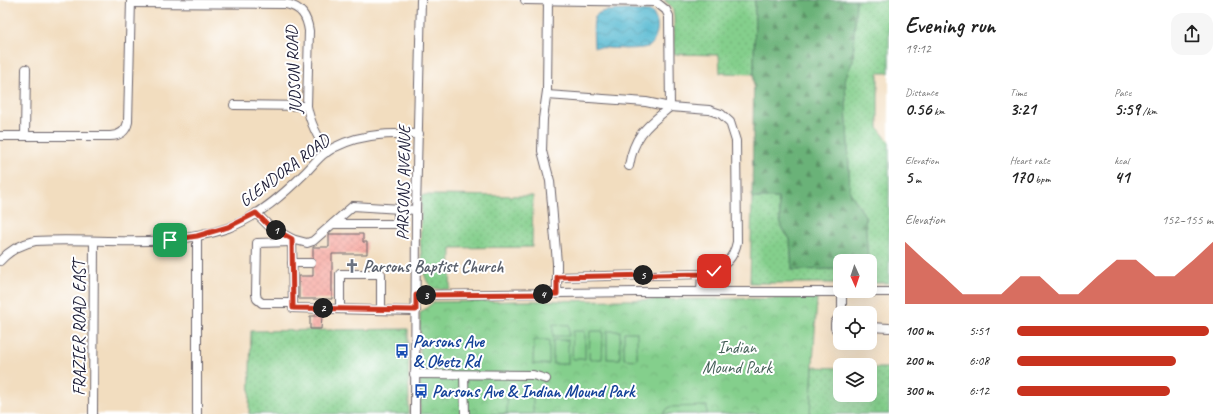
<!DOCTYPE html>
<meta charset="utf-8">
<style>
:root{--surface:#fff;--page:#f6f6f6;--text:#222;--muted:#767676;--accent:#c8321e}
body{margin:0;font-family:Caveat,sans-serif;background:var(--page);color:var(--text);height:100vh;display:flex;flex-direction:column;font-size:15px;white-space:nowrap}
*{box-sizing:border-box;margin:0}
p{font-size:13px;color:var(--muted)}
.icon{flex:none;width:22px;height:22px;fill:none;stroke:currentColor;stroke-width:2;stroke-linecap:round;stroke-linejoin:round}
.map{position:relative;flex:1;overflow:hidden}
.drawer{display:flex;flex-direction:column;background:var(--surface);width:340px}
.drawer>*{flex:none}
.needle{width:26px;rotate:177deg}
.tools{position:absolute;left:833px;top:254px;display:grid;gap:8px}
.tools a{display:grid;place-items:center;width:44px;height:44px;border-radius:8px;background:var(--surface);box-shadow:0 4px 16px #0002;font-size:20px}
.pin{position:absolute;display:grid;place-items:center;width:34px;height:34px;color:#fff;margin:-17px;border-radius:8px;box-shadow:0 2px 6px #0006}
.km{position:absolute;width:20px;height:20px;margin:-10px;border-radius:50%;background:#222;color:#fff;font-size:11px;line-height:20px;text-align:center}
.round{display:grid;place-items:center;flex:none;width:42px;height:42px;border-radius:12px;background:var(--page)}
.headline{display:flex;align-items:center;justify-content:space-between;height:68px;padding:0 16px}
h1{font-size:22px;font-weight:700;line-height:30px}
.metrics{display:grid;grid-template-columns:repeat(3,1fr);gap:6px;height:68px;padding:4px 16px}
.metrics div{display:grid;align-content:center}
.metrics b{font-size:17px;font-weight:700}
.metrics small{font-size:11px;font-weight:400}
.metrics p{font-size:11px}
.chart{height:112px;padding:8px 16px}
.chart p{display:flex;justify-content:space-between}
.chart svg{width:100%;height:72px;margin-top:4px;fill:var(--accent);opacity:.7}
ul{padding:0 16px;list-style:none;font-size:13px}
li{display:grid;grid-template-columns:64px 48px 1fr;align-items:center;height:30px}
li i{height:10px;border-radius:5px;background:var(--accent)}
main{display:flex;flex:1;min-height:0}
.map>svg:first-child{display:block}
.grass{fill:url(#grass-dots);stroke:#537864}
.forest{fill:url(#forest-firs);stroke:#466a5a}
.park{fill:url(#park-crowns);stroke:#537864}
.pitch{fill:#84cf8c;stroke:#537864}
.water{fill:url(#water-waves);stroke:#3a6d86}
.building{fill:url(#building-cross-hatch)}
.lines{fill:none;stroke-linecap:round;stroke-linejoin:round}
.minor-casing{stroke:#6b6369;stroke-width:10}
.minor{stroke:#fff;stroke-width:8}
.route-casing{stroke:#fff;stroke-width:8}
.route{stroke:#c8321e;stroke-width:5}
.labels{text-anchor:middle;stroke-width:4;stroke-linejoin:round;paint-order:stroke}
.street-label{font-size:17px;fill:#22223b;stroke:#fff}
.worship-label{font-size:17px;font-weight:bold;fill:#5b616d;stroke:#fff;text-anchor:start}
.transit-label{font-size:17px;font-weight:bold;fill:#164399;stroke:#fff;text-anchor:start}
.park-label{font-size:17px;fill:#445f57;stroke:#fff}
</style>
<main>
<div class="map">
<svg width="889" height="414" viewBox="0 0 889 414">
<defs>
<pattern id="grass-dots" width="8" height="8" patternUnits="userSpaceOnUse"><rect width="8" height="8" fill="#84cf8c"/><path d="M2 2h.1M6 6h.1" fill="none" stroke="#72b17a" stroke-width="1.8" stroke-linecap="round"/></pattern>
<pattern id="forest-firs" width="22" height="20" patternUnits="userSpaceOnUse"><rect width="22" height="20" fill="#6bb278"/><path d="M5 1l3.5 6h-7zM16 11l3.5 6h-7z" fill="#589064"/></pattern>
<pattern id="park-crowns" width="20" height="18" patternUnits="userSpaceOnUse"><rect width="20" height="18" fill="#84cf8c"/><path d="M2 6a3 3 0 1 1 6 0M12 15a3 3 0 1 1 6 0" fill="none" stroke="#72b17a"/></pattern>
<pattern id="water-waves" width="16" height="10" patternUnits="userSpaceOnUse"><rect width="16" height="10" fill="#52b8d0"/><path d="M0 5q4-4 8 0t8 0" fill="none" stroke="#4495aa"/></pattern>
<pattern id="building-cross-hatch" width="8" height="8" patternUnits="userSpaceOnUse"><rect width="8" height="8" fill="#f8a79f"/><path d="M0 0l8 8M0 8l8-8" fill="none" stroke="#d48f8a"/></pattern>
</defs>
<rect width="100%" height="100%" fill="#fff"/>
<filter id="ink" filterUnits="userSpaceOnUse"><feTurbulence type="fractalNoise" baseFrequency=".025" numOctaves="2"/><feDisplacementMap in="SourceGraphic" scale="8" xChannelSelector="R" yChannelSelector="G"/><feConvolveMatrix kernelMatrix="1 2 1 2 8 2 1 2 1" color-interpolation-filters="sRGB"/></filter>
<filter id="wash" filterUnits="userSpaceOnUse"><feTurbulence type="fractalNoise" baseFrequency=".012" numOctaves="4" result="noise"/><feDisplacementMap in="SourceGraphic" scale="16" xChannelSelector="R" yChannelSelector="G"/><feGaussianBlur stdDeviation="0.9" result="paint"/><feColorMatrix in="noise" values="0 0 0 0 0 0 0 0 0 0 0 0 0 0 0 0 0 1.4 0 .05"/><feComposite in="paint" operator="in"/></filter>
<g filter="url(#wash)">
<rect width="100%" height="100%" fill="#f2ddbf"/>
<g class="grass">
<polygon points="664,0 755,0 754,74 720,73 719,55 674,54 674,16 672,7"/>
<polygon points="856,0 889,0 889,73 878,73 878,128 889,142 889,283 870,283 870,261 868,261 865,216 850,192 845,79 853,60"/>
<path d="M422,195L533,196L532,247L451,248L450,289C445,289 436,290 432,287C416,277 421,213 422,195Z"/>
<polygon points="752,198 778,198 781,227 790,239 792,270 840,269 840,283 750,283"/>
<polygon points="408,329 409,414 249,414 251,331"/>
<polygon points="813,367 840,368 840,395 870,395 870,368 889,368 889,414 810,414"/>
</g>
<polygon class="forest" points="755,0 856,0 853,60 845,79 850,192 865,216 868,261 840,261 840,269 792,270 790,239 781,227 778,198 752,198"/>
<polygon class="park" points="817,298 810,414 420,414 420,313 434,302"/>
<g class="pitch">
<polygon points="553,324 569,325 569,336 553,336"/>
<polygon points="573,331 585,331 585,359 572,359"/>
<polygon points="590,331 603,331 602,359 589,359"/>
<rect x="607" y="331" width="13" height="28"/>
<polygon points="624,332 637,332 637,360 624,359"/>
<polygon points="534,340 549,340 549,364 533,364"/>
<rect x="553" y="340" width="15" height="24"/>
<polygon points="507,397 533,397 533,414 485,414 507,414"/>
<polygon points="707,406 707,414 663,414 669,407"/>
</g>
<path class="water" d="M629,10L652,12C657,20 659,26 656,35C655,39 653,44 650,46C640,51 606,48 594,47C592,9 592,11 629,10Z"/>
<g id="blocks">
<g class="building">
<polygon points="329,234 363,234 363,242 367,242 367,254 332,254 332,299 299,299 299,276 313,276 313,247 329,247"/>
<polygon points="310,316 322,316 321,329 310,329"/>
</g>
</g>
</g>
<g filter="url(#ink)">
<use href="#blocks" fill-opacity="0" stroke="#6b6369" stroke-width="1"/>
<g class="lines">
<defs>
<g id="minor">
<polyline points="525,0 656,2 666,10 669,16 670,107"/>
<polyline points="548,0 547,91 543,119 542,151 550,181 557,263 557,294"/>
<path d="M131,3L286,4C301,7 307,16 309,31L307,106C310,123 318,137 327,152"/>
<path d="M547,95L646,102L670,107L709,110L721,114L730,122L736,141L737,242C733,262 720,270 702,274L557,277"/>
<polyline points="234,105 307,106"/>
<path d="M0,136H110C119,136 126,132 128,122L131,0"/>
<polyline points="25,136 26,69"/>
<path d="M629,166C634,135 647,126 670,107"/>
<polyline points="256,213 270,227 292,239"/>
<polyline points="333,224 398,224 398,209"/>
<polyline points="292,242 257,243 256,294 257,299 262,303 293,303"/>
<path d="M0,261C10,250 21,244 35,241C99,237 165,250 228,228C258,217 284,194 306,172C313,165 318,158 325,153C353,134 387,133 419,134"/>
<polyline points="292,263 311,263"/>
<polyline points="701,292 702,274"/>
<polyline points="416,295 637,292 889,292"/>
<polyline points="340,309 340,274 381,274 381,310"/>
<polyline points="416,311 293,308 292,239 307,243 313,241 353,206 416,210"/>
<polyline points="842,313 842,292"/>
<polyline points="840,315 835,323 835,328 838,332 840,332"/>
<polyline points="870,327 889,328"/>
<polyline points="414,374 533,375 546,379"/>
<polyline points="464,375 465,414"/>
<polyline points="93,414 94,241"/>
<polyline points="197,414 197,236"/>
<polyline points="415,414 416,210 421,0"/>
</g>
</defs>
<use href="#minor" class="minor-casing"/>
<use href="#minor" class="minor"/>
</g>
</g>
<g class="lines" filter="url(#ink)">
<defs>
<polyline id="route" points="170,240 197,236 228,227 256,213 270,227 292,239 293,308 416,310 416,295 557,294 557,277 702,274 714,271"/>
</defs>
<use href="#route" class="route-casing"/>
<use href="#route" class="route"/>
</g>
<defs>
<symbol id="church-bare" viewBox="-9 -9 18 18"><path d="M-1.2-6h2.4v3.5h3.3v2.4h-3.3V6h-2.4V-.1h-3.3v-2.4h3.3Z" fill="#6b7280" stroke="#fff" stroke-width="2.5" paint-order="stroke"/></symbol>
<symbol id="bus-bare" viewBox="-9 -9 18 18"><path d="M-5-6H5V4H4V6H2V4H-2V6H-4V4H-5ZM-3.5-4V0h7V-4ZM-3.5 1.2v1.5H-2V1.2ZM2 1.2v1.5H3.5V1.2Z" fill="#1a4fb4" stroke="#fff" stroke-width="2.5" paint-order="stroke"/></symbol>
</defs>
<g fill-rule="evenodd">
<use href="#church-bare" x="342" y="256" width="20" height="20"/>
<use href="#bus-bare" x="392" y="341" width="20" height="20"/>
<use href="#bus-bare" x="411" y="381" width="20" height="20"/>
</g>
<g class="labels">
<g class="street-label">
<text transform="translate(293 70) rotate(-93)" y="6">JUDSON ROAD</text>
<text transform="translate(284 170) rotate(-37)" y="6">GLENDORA ROAD</text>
<text transform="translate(403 183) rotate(-89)" y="6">PARSONS AVENUE</text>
<text transform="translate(79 328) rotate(-90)" y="6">FRAZIER ROAD EAST</text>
</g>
<g class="worship-label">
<text x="363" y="272">Parsons Baptist Church</text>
</g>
<g class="transit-label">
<text x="413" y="347">Parsons Ave<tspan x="413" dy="20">&amp; Obetz Rd</tspan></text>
<text x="432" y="397">Parsons Ave &amp; Indian Mound Park</text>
</g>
<g class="park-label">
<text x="737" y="353">Indian<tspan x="737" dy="20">Mound Park</tspan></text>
</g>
</g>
</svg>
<div class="tools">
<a><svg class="needle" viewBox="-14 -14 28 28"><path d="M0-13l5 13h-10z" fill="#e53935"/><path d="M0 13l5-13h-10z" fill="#767676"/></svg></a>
<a><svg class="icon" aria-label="locate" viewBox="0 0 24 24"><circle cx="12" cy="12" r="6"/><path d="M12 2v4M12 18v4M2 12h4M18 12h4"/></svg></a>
<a><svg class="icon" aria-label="layers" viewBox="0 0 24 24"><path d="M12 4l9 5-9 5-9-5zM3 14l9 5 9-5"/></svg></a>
</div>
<div class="pin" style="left:170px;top:240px;background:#1e9e55"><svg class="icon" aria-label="arrive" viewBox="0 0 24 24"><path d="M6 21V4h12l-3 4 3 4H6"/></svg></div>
<div class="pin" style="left:714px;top:271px;background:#d93025"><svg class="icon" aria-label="check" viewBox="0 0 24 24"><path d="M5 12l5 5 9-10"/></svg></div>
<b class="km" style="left:276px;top:230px">1</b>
<b class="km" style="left:323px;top:308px">2</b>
<b class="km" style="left:426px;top:295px">3</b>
<b class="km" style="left:543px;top:294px">4</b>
<b class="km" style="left:643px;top:275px">5</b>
</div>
<section class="drawer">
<div class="headline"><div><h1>Evening run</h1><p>19:12</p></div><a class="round"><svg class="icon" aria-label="share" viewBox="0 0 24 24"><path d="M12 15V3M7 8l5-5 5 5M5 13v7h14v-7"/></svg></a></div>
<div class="metrics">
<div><p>Distance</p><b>0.56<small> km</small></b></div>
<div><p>Time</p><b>3:21</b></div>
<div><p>Pace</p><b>5:59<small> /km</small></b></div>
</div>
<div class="metrics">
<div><p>Elevation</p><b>5<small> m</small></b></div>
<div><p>Heart rate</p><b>170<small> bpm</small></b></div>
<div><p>kcal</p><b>41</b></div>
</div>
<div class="chart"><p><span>Elevation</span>152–155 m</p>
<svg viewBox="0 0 160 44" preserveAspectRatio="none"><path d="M0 44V6L10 17L20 27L30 38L40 38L50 38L60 27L70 27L80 38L90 38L100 27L110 17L120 17L130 27L140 27L150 17L160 6V44z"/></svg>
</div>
<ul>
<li><b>100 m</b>5:51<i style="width:98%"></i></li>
<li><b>200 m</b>6:08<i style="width:81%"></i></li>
<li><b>300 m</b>6:12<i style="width:78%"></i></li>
</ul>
</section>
</main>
